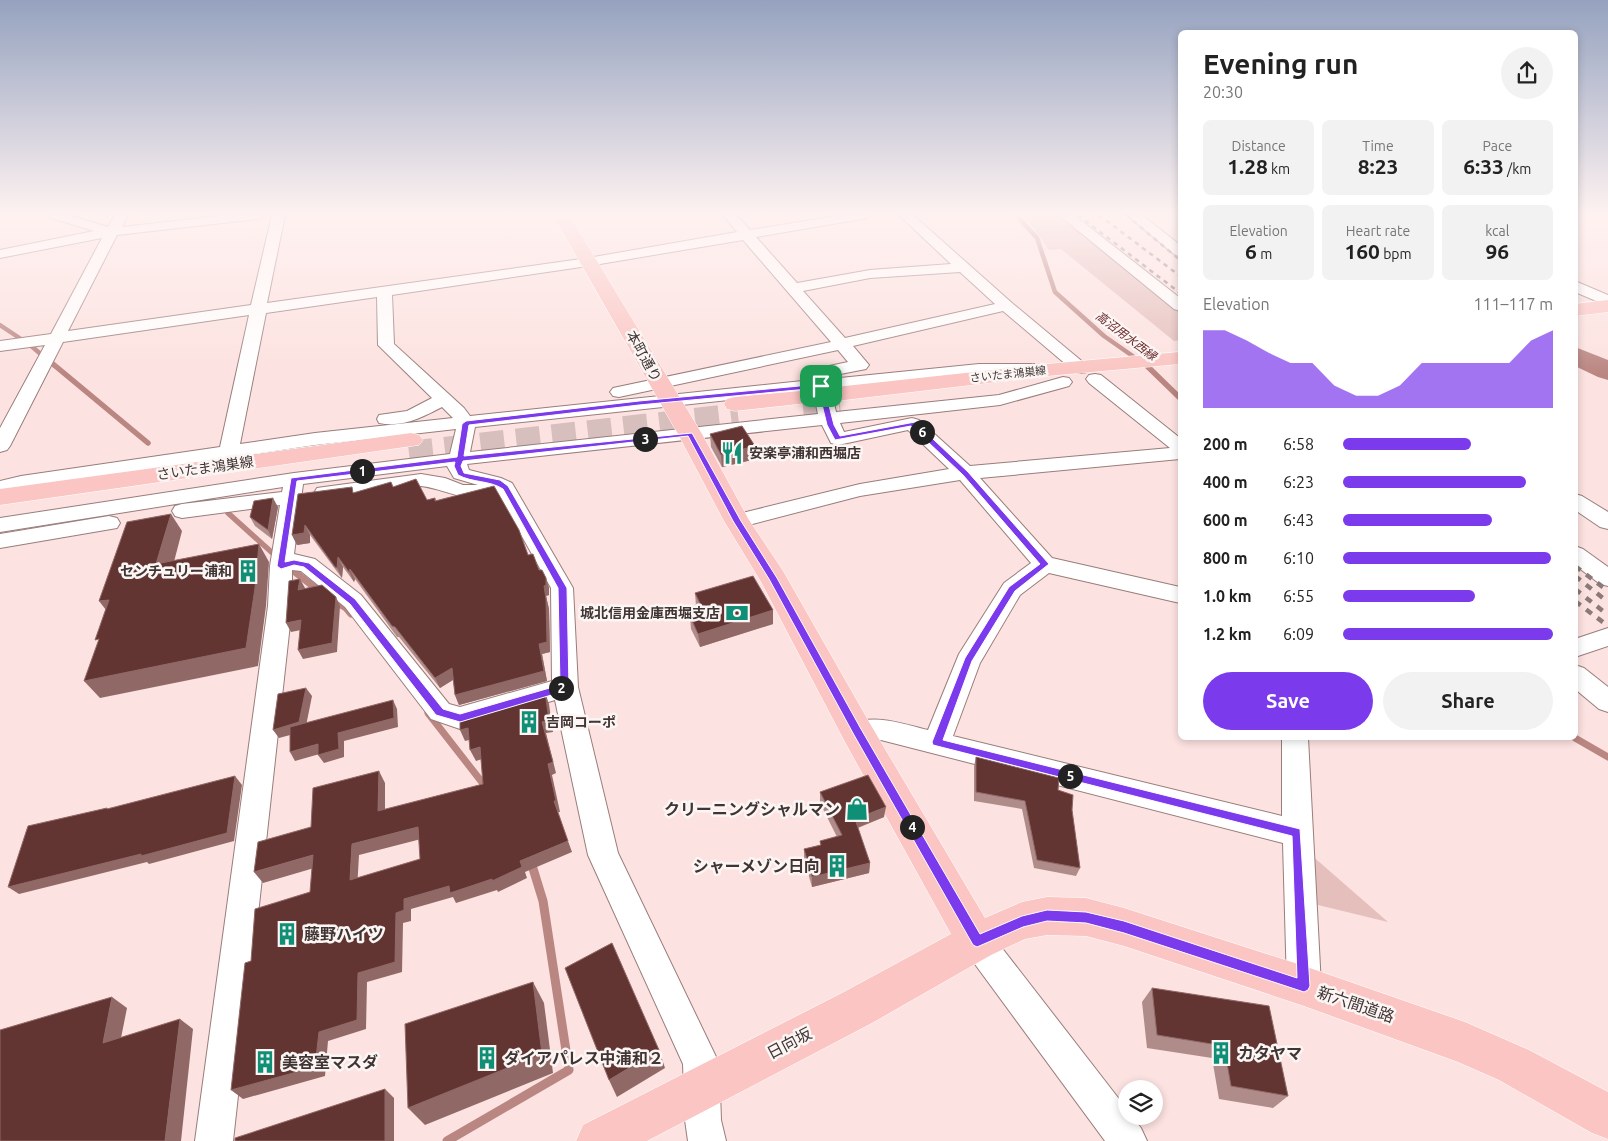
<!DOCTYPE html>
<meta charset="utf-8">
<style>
:root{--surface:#fff;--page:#f2f2f2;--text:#222;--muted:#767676;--accent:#7c3aed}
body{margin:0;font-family:Ubuntu,"Noto Sans JP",sans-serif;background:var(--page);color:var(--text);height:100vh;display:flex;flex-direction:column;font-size:19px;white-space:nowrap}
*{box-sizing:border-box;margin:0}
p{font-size:16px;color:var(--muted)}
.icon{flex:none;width:28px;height:28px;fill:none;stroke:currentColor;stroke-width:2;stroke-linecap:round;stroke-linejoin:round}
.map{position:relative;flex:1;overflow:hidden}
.side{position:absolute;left:1178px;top:30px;width:400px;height:710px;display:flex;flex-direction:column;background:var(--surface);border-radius:8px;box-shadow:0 2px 8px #0003}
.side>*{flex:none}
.tools{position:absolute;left:1118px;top:1080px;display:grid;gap:10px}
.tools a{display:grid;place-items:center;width:45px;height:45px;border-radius:50%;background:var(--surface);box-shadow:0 2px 8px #0003;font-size:25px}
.pin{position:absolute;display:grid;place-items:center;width:42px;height:42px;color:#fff;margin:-21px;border-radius:10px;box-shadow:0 2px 8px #0006}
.km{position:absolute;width:25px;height:25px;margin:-12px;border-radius:50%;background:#222;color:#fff;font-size:14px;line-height:25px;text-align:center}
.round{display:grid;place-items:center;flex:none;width:52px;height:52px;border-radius:26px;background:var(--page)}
.summary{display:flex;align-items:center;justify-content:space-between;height:85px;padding:0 25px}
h1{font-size:28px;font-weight:700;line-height:38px}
.metrics{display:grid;grid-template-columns:repeat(3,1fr);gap:8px;height:85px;padding:5px 25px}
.metrics div{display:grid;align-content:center;border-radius:8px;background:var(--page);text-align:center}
.metrics b{font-size:21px;font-weight:700}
.metrics small{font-size:14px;font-weight:400}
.metrics p{font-size:14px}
.chart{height:140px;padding:10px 25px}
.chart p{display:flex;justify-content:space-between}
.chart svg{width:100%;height:90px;margin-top:5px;fill:var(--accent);opacity:.7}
.action{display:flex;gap:10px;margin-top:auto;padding:10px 25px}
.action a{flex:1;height:58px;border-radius:30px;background:var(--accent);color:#fff;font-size:20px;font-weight:700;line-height:58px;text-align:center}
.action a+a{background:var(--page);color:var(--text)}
ul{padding:0 25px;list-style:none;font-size:16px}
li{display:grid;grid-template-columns:80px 60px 1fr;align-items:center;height:38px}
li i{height:12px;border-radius:6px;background:var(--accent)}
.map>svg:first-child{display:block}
.green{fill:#e4bfbc}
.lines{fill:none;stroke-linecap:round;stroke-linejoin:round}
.stream-far3{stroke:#ba8682;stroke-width:4.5}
.stream-far2{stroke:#ba8682;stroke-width:5.5}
.stream-far1{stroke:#ba8682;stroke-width:7}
.stream{stroke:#ba8682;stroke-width:9}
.river{fill:#ba8682;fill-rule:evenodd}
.major-tunnel{stroke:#d7bfbe;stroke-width:24;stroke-dasharray:24 12;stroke-linecap:butt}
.minor-casing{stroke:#997d7b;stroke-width:2}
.major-casing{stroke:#fff;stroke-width:1}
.minor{fill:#fff;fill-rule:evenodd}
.major{fill:#fac5c2;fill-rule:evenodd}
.rail-far1{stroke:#8b7a78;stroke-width:2.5;stroke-dasharray:4.5 4.5;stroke-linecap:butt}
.rail{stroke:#8b7a78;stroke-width:4.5;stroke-dasharray:7 7;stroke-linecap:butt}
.wall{fill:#af8c8a}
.shaded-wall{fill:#906967}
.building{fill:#623533;stroke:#906967;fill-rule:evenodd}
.route{fill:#7c3aed;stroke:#fff;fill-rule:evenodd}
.labels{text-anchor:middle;stroke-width:5;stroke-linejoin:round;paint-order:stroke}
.far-street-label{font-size:11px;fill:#413534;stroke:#fbf5f4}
.far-water-label{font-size:12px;font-style:italic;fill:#6b2929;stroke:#fbf5f4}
.street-label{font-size:14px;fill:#413534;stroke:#fbf5f4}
.poi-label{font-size:14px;font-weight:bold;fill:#413534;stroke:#fbf5f4;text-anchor:start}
.near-poi-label{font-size:16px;font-weight:bold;fill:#413534;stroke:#fbf5f4;text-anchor:start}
.near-street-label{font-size:16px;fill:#413534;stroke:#fbf5f4}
</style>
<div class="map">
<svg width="1608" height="1141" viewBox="0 0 1608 1141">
<rect width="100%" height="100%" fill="#fce2e0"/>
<g class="green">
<polygon points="1022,215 1061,215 1113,259 1180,313 1180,340 1174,341 1061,249 1049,250 1030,223"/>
<polygon points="1310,854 1388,922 1314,904"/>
</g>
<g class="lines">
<g class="stream-far3">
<polyline points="1016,215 1037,238 1055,292 1104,336 1147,366"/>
<polyline points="0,325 30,345 55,366"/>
</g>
<g class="stream-far2">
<polyline points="53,364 148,443"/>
<polyline points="1145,364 1180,398"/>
<polyline points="228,513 278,558"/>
</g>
<g class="stream-far1">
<polyline points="286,565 319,591"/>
<polyline points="334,601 346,608 351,614"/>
<polyline points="428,713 488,790"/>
<polyline points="1575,738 1608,757"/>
</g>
<polyline class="stream" points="447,1141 569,1070 543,901 531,862"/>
<polygon class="river" points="1575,347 1608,360 1608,380 1598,377 1575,366"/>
<g class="major-tunnel">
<polyline points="803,408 840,404"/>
<polyline points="409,453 738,415"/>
</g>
<defs>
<g id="minor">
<path d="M50,215H68L108,227L115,215H128L122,227L228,215H265L258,219L117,235L68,331L251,305L272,215H285L267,303L588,258L737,232L723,215H736L750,230L842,215H868L867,218L862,219L756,237L797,283L870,270L951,264L899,215H913L1012,303L1090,368L1087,372L1081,373L1075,372L1003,311L853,346L869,365L866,369L830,376V379L979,364H1034L1040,365L1043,369L1040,373L1034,374H979L831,389L836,412L999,395L1063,377L1069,378L1072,382L1069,386L1000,405L840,423L844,432L912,418L919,420L970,466L1170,448L1089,383L1086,379L1089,375L1095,374L1101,375L1180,438V459L980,478L1052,558L1180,587V603L1049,573L1020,595L980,663L953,736L1282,816V738H1308L1321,986L1316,998L1304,1003L1292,998L1287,986L1283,843L881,740L857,743L848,740L844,732L848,724C877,714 899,723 928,730L959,654L1004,583L1031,563L960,480L860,496L737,528L730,526L726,521L730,516L860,484L949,469L908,430L838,445L831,443L822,425L467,464L469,470L501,478L512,483L573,588L578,687L618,853L719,1063L721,1120L726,1141H688L685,1120L683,1064L588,855L555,700L460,729L431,719L345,607L301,571L292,570V606L233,1141H195L268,606L270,566L280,505L182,518L175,516L172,511L175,506L182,504L282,492L283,487L0,532V518L294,473L450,454L456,429L315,445L21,488L0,493V481L21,476L220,447L249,315L63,342L10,446L7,450L0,452V428L45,345L0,351V341L51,334L102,238L0,258V250L94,231L51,218ZM743,240L831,342L613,388L610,392L613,396L619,397L838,350L848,362L815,369L812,373V380L470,416L464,408L394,344L392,295L588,266ZM960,272L995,304L845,338L803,291L870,278ZM377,297L378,345L432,398L407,411L379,415L377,419L379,423C402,428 423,417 442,407L453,418L315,433L240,444L266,313ZM813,391L818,414L470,452L475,427ZM447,466L454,478L478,485H463L445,478L421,474L324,487L317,488L314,493L317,498L324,499L421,486C447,489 472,507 497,492L551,588L552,681L460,707L449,704L361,595L315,559L294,554L303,484Z"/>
<polygon points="1059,215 1074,215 1180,298 1180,311 1174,309"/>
<polygon points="1127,215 1142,215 1180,245 1180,256 1175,255"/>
<polygon points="1575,281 1608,295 1608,306 1575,292"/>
<polygon points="1575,494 1582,496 1608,512 1608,529 1600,527 1575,510"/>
<polygon points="109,516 117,518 120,523 117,528 0,548 0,534"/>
<polygon points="1575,546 1583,549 1608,567 1608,586 1600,584 1575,565"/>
<polygon points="1608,628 1608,646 1575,657 1575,639"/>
<polygon points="1575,665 1584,668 1608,687 1608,712 1599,709 1575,689"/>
<polygon points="977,925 988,930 1126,1108 1126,1116 1132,1116 1141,1128 1147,1141 1105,1141 966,952 961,941 966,930"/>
</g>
<g id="major">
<polygon points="553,215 569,215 702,434 749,520 783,571 869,722 985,918 1022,902 1047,897 1086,898 1124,908 1304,966 1465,1022 1529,1050 1608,1092 1608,1139 1592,1133 1499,1080 1458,1062 1304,1006 1124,946 1086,936 1047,935 1025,939 991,955 872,1023 647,1141 576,1141 583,1125 842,993 951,934 845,742 760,580 724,521 678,434"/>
<polygon points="1608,300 1608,312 1575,316 1575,304"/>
<polygon points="1180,352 1180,364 1047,376 836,401 828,399 825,394 828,389 836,387 1047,364"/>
<polygon points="800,391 808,393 811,398 808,403 735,411 727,409 724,404 727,399 735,397"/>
<polygon points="411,433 419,435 423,440 419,445 0,505 0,489"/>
</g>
</defs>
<use href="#minor" class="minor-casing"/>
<use href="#major" class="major-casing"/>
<use href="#minor" class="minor"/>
<use href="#major" class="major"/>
<g class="rail-far1">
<polyline points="1078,215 1180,293"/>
<polyline points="1099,215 1180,276"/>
<polyline points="1126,215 1180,260"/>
</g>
<g class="rail">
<polyline points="1575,566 1608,591"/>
<polyline points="1575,576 1608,602"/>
<polyline points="1575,589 1608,615"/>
<polyline points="1575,601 1608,626"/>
</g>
</g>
<g class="wall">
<polygon points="710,434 755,446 756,459 722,467 711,447"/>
<polygon points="393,487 427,500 435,498 436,501 528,555 546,578 549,588 549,595 546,596 549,609 550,652 542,654 547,681 459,705 455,695 453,680 440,688 399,637 397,637 355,579 354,582 343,567 342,578 341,577 310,535 310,543 297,545 292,535 355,493"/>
<polygon points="278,507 272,539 255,526 250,517"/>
<polygon points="695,593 773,610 773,624 700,647 691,629 690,616 700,613 696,606"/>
<polygon points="976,757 1058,790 1072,810 1080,868 1076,876 1034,868 1022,809 974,801 974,766"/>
<polygon points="820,792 884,817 858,828 870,863 869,873 812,887 804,859 804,849 820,845 820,841 837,837 820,803"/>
<polygon points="1152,988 1288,1096 1273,1108 1219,1099 1212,1058 1147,1048 1142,1002"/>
</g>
<g class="shaded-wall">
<polygon points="755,446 756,459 722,467 721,455"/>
<polygon points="273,498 278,507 272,539 268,530"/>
<polygon points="171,514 182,531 169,581 156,564"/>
<polygon points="305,525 310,535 310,543 297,545 292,535"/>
<polygon points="259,544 269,562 266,606 258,666 100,698 84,681"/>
<polygon points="338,557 343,567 342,578 337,568"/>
<polygon points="350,569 355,579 354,582 349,572"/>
<polygon points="546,578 549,588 549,595 546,596 549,609 550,652 542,654 547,681 459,705 455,695 539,644 544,586"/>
<polygon points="300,579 305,588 303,599 298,590"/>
<polygon points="336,597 340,606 337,652 303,659 298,650"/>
<polygon points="109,600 113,619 99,601"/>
<polygon points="773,610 773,624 700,647 698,634"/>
<polygon points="301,620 306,629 291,632 286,623"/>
<polygon points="452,668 456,678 440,688 435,678"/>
<polygon points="306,688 312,696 305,731 279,738 273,730"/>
<polygon points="545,692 549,704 553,732 546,733 556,773 552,775 560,812 558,812 554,801 542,722"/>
<polygon points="393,700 397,709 398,727 344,741 344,757 324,763 318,755 338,733"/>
<polygon points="468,728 473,739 465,741 460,730"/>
<polygon points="318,744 323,753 295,761 290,752"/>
<polygon points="480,747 485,758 476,761 470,750"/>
<polygon points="379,771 385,783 385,822 378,811"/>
<polygon points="235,776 242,785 234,841 149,864 147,862 19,894 8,887"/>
<polygon points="886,807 884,817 854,829 855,819"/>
<polygon points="418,827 425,838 359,855 357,890 350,880 352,844"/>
<polygon points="568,841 572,852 525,872 527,878 498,892 497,890 456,903 453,897 411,909 411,921 403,923 402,972 367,982 366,1029 328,1041 325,1076 243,1099 231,1090 319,1032 358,973 396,913 404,899 520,861"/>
<polygon points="313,855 321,866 263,883 254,872"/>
<polygon points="870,863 869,873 812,887 812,877"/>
<polygon points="533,982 544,1003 553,1073 425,1125 408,1108"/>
<polygon points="112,997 127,1008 118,1053 103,1043"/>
<polygon points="180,1019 193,1029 181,1141 165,1141"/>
<polygon points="659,1050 665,1068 617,1097 609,1080"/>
<polygon points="385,1089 394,1098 394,1141 385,1141"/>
</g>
<g class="building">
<polygon points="742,426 755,446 721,455 710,434"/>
<polygon points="416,479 427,500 435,498 435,501 494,486 519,530 528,555 533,554 539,570 542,570 546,578 546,585 544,586 546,599 547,642 539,644 544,671 455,695 452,668 435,678 395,627 392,626 350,569 349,572 338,557 337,568 335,567 305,525 304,533 292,535 298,494 352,487 353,493 391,482 393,487"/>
<polygon points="273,498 268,530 250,517 254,501"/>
<polygon points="171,514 156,564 259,544 255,588 246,648 84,681 99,639 95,640 109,600 99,601 127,522"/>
<polygon points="753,576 773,610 698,634 690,616 704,612 695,593"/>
<polygon points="300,579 298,590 322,585 336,597 332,643 298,650 301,620 286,623 289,581"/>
<polygon points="306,688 299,722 273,730 278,694"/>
<path d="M545,692L549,720L542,722L553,762L548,764L556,801H554L568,841L520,861L522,867L492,881V879L450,893L449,886L404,899V910L396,913L395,962L358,973L357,1020L319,1032L315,1067L231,1090L245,963L251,961L255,909L310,892L313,855L254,872L258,842L311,827L313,788L379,771L378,811L483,784L480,747L470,750L468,728L460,730V718ZM418,827L420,859L350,880L352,844Z"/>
<polygon points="393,700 394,718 338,733 339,749 318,755 318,744 290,752 290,727"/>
<polygon points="976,757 1059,778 1058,790 1073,795 1072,810 1080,868 1037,860 1025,801 976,792"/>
<polygon points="868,775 886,807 855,819 870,863 812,877 804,849 821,845 820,841 842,835 820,792"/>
<polygon points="235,776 227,833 141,856 141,854 8,887 28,826 107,808 107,809"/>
<polygon points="612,943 659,1050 609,1080 565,968"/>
<polygon points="533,982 542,1054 408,1108 405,1024"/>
<polygon points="1152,988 1269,1006 1288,1096 1231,1086 1224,1046 1157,1035"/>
<polygon points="112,997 103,1043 180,1019 165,1141 0,1141 0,1030"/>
<polygon points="385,1089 385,1141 235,1141 235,1138"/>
</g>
<linearGradient id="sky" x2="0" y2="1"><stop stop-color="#95a2bf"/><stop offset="0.57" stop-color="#fef2f1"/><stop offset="1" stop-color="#fef2f1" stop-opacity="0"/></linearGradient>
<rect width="1608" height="374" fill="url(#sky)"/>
<path class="route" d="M821,384L824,386L834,425L840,436L915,422L968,472L1049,564L1015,591L972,661L943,740L1300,829L1310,986L1308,990L1304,992L1124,933L1086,923L1047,921L1023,927L977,947L973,945L854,735L769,579L733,521L688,436L463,461L461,466L464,473L500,480L508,486L567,588L569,687L565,691L460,722L436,715L350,604L304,567L294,565L281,569L277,566L291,478L457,457L462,424L466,421L639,401ZM818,388L827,425L835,440L911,426L963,475L1040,564L1009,587L965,658L932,742L933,745L1292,836L1297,978L1124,921L1086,912L1047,910L1022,916L980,934L861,729L777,578L741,521L692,433L464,456L469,425L639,405ZM455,462L454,466L458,475C473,483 489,480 503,489L558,588L560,685L460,714L443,709L355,599L309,563L294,560L285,562L297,481Z"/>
<defs>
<symbol id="restaurant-bare" viewBox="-9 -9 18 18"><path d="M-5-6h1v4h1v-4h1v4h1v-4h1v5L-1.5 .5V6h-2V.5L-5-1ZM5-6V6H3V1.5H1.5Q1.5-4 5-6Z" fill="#0f8f75" stroke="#fbf5f4" stroke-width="2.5" paint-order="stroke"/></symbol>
<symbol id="building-bare" viewBox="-9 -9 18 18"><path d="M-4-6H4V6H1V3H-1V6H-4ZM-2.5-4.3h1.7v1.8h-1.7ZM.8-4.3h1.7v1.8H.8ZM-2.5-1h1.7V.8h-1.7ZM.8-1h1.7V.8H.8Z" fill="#0f8f75" stroke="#fbf5f4" stroke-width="2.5" paint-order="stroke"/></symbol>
<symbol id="bank-bare" viewBox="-9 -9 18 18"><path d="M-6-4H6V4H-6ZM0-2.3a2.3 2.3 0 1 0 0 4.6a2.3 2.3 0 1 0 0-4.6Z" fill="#0f8f75" stroke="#fbf5f4" stroke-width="2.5" paint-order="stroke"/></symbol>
<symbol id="shop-bare" viewBox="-9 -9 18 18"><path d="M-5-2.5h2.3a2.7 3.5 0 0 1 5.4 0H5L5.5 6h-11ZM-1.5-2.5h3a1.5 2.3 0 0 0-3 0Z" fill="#0f8f75" stroke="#fbf5f4" stroke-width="2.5" paint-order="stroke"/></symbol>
</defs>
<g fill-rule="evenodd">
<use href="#restaurant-bare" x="716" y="437" width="32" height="32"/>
<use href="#building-bare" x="232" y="555" width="32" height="32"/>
<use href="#bank-bare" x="721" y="597" width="32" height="32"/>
<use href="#building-bare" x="513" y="706" width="32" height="32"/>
<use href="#shop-bare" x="841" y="793" width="32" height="32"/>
<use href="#building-bare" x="821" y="850" width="32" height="32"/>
<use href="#building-bare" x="271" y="918" width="32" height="32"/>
<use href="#building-bare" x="1205" y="1037" width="32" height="32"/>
<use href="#building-bare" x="471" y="1042" width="32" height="32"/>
<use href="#building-bare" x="249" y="1046" width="32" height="32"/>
</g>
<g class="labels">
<g class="far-street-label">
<text transform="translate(1008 374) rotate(-6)" y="4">さいたま鴻巣線</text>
</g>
<g class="far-water-label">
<text transform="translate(1126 336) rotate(37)" y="4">高沼用水西縁</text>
</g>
<g class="street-label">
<text transform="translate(644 356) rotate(61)" y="5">本町通り</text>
<text transform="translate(205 468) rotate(-8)" y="5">さいたま鴻巣線</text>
</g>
<g class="poi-label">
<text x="749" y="458">安楽亭浦和西堀店</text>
<text x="232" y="576" text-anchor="end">センチュリー浦和</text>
<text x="720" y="618" text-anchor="end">城北信用金庫西堀支店</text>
<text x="546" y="727">吉岡コーポ</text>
</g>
<g class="near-poi-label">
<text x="840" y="815" text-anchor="end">クリーニングシャルマン</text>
<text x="820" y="872" text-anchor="end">シャーメゾン日向</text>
<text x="304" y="940">藤野ハイツ</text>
<text x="1238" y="1059">カタヤマ</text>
<text x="504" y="1064">ダイアパレス中浦和２</text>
<text x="282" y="1068">美容室マスダ</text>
</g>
<g class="near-street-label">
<text transform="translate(1356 1004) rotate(19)" y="6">新六間道路</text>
<text transform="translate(789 1043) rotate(-28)" y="6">日向坂</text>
</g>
</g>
</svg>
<div class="tools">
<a><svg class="icon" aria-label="layers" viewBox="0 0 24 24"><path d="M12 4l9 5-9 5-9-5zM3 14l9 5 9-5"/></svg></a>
</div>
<div class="pin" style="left:821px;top:386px;background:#1e9e55"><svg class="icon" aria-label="arrive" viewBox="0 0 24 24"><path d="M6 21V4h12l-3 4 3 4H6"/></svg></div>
<b class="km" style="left:362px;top:471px">1</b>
<b class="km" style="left:561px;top:688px">2</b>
<b class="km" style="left:645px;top:439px">3</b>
<b class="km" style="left:912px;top:827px">4</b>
<b class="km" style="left:1070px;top:776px">5</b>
<b class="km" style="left:922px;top:432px">6</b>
<section class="side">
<div class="summary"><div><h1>Evening run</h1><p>20:30</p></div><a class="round"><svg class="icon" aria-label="share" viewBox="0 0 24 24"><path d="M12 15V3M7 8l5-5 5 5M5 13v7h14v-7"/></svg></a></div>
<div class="metrics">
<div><p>Distance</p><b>1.28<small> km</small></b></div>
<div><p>Time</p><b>8:23</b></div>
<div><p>Pace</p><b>6:33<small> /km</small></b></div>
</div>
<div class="metrics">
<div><p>Elevation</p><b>6<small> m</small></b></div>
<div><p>Heart rate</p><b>160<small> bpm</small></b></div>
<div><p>kcal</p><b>96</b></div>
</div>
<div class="chart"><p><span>Elevation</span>111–117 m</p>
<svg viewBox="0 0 160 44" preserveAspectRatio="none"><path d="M0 44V6L10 6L20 11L30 17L40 22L50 22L60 33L70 38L80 38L90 33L100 22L110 22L120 22L130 22L140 22L150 11L160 6V44z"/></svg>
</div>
<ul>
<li><b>200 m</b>6:58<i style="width:61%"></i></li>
<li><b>400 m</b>6:23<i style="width:87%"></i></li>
<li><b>600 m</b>6:43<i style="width:71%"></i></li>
<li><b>800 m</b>6:10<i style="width:99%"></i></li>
<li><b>1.0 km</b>6:55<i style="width:63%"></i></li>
<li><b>1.2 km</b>6:09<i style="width:100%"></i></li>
</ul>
<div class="action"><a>Save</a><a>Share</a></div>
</section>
</div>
